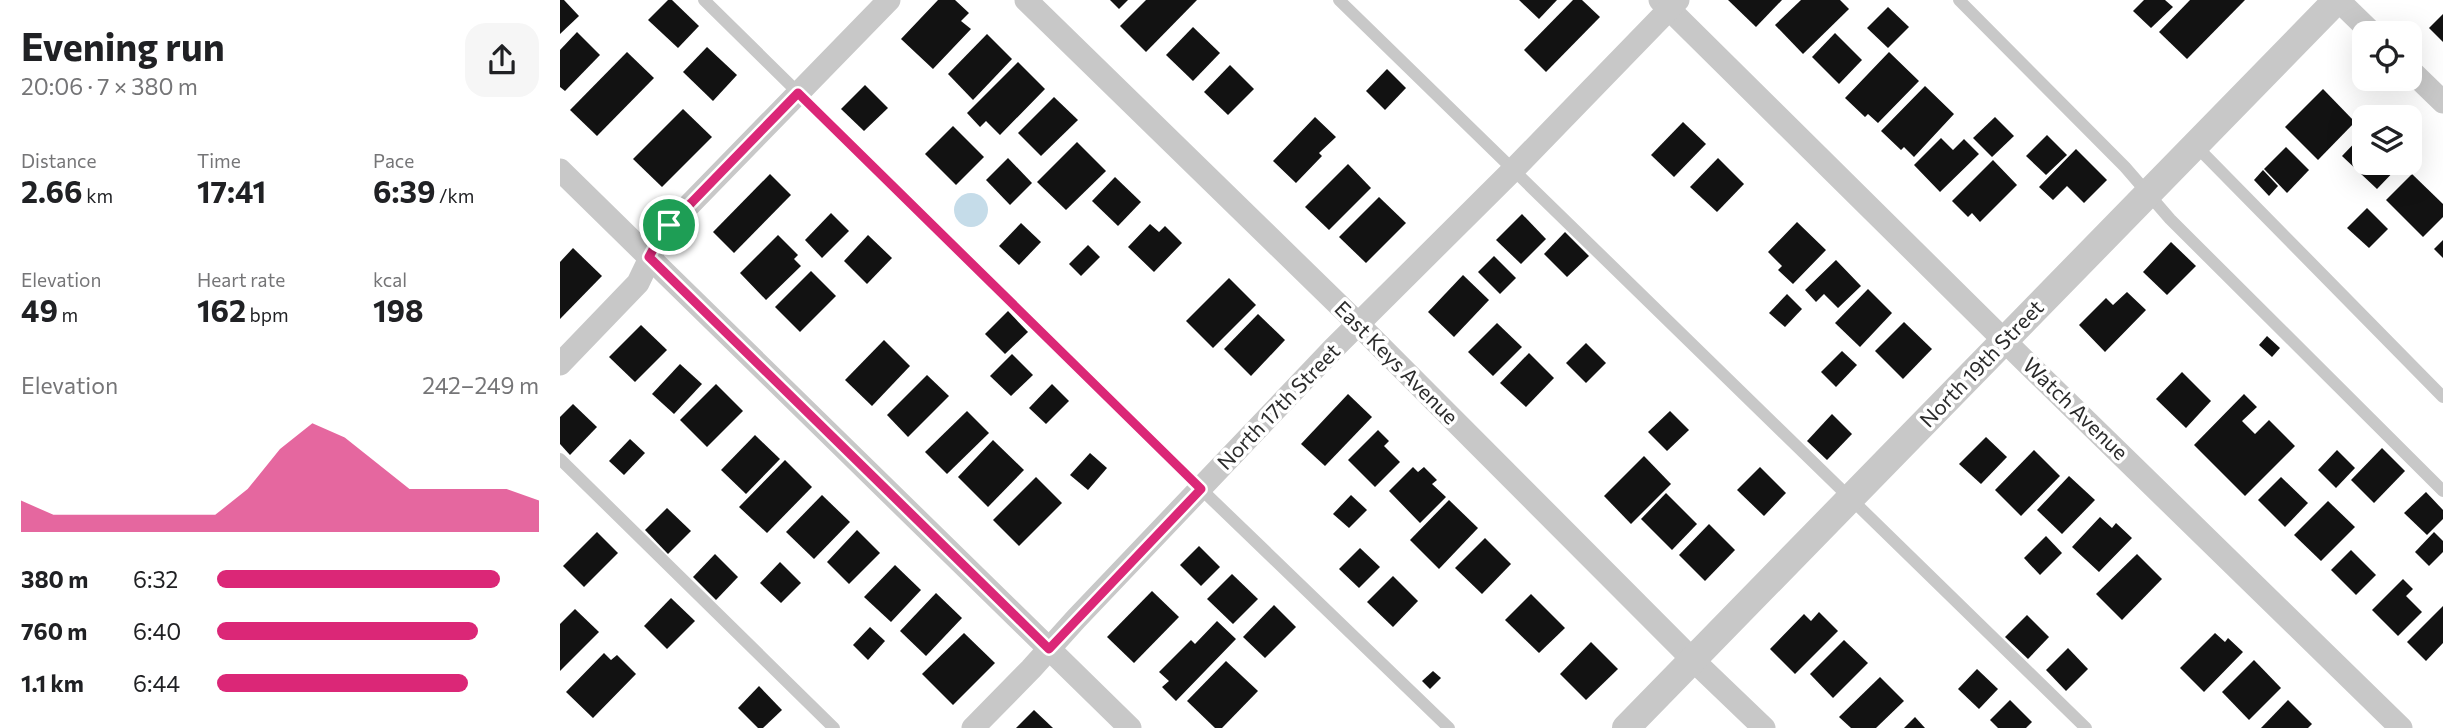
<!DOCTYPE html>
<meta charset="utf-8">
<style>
:root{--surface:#fff;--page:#f6f6f6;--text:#202124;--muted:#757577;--accent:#db2777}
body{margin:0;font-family:Commissioner,sans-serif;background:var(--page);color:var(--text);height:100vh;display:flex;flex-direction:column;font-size:26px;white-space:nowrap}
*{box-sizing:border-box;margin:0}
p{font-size:23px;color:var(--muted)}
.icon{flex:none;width:38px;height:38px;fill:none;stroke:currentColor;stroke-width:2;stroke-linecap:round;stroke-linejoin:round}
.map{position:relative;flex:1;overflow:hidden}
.drawer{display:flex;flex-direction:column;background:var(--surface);width:560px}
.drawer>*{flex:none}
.buttons{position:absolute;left:1792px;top:21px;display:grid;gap:14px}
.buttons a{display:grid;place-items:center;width:70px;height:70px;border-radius:14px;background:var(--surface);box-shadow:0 7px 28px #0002;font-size:35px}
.pin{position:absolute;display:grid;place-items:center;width:60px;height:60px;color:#fff;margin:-30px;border:4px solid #fff;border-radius:50%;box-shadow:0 2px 7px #0007}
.round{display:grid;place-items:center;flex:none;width:74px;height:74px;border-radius:21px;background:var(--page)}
.summary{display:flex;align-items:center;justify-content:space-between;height:119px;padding:0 21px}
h1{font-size:38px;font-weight:700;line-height:52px}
.figures{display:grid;grid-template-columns:repeat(3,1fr);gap:10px;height:119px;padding:7px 21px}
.figures div{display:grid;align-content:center}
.figures b{font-size:30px;font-weight:700}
.figures small{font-size:19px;font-weight:400}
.figures p{font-size:19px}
.chart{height:196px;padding:14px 21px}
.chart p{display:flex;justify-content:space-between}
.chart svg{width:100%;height:126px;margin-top:7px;fill:var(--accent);opacity:.7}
ul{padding:0 21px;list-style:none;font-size:23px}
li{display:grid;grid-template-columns:112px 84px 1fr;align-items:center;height:52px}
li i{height:18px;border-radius:9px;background:var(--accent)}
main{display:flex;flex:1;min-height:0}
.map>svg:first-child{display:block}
.water{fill:#c5dce9}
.building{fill:#121212}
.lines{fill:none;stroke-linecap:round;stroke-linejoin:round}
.service{stroke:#c8c8c8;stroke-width:12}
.minor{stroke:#c8c8c8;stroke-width:23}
.tertiary{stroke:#c8c8c8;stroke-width:28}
.route-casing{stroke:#fff;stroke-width:14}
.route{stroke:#db2777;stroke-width:9}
.labels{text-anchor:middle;stroke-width:7;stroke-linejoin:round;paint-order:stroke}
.street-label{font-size:21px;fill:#2b2b2b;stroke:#fff}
</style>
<main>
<section class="drawer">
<div class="summary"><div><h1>Evening run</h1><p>20:06 · 7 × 380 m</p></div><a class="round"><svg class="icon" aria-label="share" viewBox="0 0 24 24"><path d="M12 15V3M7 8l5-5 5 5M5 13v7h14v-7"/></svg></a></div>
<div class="figures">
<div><p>Distance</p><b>2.66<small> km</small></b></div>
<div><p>Time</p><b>17:41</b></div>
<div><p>Pace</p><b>6:39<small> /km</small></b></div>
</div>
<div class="figures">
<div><p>Elevation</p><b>49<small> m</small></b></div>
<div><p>Heart rate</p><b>162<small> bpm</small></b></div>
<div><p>kcal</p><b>198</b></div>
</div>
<div class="chart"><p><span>Elevation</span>242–249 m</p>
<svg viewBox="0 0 160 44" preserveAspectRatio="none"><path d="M0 44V33L10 38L20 38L30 38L40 38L50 38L60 38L70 29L80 15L90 6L100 11L110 20L120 29L130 29L140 29L150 29L160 33V44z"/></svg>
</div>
<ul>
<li><b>380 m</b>6:32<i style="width:88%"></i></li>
<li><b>760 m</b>6:40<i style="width:81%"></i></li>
<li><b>1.1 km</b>6:44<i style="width:78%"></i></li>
</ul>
</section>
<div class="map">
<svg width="1883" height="728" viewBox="0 0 1883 728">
<rect width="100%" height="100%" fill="#fff"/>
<circle class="water" cx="411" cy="210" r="17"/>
<g class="building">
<polygon points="0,0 4,0 19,16 0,34"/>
<polygon points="108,0 112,0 139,26 118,48 88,20"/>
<polygon points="378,0 395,0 409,13 401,21 411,29 373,69 341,39"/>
<polygon points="550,0 568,0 559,9"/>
<polygon points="586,0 637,0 586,52 560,26"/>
<polygon points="959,0 997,0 979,19"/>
<polygon points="1013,0 1022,0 1040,17 986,72 964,50"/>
<polygon points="1168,0 1222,0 1196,27"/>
<polygon points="1241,0 1280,0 1289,9 1243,54 1215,25"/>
<polygon points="1584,0 1605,0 1613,7 1591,28 1573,11"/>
<polygon points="1630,0 1685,0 1627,59 1599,32"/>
<polygon points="1328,7 1349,27 1328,48 1307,28"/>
<polygon points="1883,14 1883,42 1869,28"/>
<polygon points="633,27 660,53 633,81 606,55"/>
<polygon points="17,32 40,55 5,91 0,87 0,50"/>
<polygon points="1275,33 1302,60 1279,84 1252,57"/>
<polygon points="427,34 452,59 413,100 388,74"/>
<polygon points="147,47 177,75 153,101 123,72"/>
<polygon points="67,52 94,78 37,136 10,110"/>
<polygon points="1329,52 1359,81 1318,123 1308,114 1305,117 1285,98"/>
<polygon points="458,62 485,89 440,135 426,121 420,127 407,113"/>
<polygon points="670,65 694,89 668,115 644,92"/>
<polygon points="827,69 846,88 825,110 806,91"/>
<polygon points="305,85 328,108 304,131 281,109"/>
<polygon points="1365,86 1394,114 1354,157 1344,147 1341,150 1321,131"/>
<polygon points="1763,89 1795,122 1758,160 1725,127"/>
<polygon points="494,97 518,120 481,156 458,133"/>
<polygon points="123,109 152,137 102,187 73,159"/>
<polygon points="755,117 776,137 759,153 762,156 736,183 713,161"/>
<polygon points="1435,117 1454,136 1432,157 1413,138"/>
<polygon points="1123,122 1146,144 1114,177 1091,155"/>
<polygon points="393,126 424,157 396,185 365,154"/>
<polygon points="1804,133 1804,163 1838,163 1840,165 1817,189 1782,156"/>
<polygon points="1487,135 1507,155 1486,175 1466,156"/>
<polygon points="1381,138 1393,150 1404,139 1419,154 1380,192 1354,165"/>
<polygon points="517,142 546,171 506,210 477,182"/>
<polygon points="1726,147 1749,170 1727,193 1704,169"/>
<polygon points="1516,149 1547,180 1524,203 1507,186 1493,200 1479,187"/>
<polygon points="448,158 472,183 450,205 426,180"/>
<polygon points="1158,158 1184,184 1157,212 1130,187"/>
<polygon points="1433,160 1457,185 1420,222 1412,213 1408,217 1392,201"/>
<polygon points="788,164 811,188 769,230 745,207"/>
<polygon points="1703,170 1718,186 1709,196 1694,180"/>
<polygon points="210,174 231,195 174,253 153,232"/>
<polygon points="1852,174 1883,204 1883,217 1863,237 1826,200"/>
<polygon points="555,177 581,202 558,226 532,201"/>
<polygon points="819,197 846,223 806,263 779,237"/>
<polygon points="1807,208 1828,229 1809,248 1787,228"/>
<polygon points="271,213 289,231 262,258 245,240"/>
<polygon points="962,214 986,239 961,264 936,240"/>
<polygon points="1237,222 1266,250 1233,284 1218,270 1222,266 1208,252"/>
<polygon points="461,223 481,242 459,265 439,246"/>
<polygon points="590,224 599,232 605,226 622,243 594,272 568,247"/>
<polygon points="1005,232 1029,256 1007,277 984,254"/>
<polygon points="218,235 238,255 234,259 241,266 206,300 180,273"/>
<polygon points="308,235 332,258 307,284 284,261"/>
<polygon points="1883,240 1883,258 1874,249"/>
<polygon points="1611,242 1636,266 1607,295 1583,272"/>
<polygon points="528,245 540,257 521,276 509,264"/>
<polygon points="13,248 42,276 0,319 0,262"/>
<polygon points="934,256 956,278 940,294 918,272"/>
<polygon points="1276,260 1301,286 1278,308 1264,294 1256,302 1245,290"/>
<polygon points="251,271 276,296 240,332 215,307"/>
<polygon points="903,275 929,300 894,337 868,312"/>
<polygon points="669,278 696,305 653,348 626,321"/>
<polygon points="1308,289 1332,313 1300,347 1275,323"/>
<polygon points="1567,292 1586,310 1545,352 1519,325 1546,298 1553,305"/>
<polygon points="1227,294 1242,309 1225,327 1209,313"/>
<polygon points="448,311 468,332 445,354 425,334"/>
<polygon points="698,314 725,340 691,376 664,349"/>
<polygon points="1344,322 1372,349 1343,379 1315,351"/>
<polygon points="937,323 962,347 933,376 908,352"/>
<polygon points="81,325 107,350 75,382 49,357"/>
<polygon points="1707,336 1720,348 1712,357 1699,345"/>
<polygon points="324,340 350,366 312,406 285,380"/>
<polygon points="1026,343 1046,363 1026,383 1006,363"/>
<polygon points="1282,351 1297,365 1276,387 1261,372"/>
<polygon points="969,353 994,378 966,407 940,383"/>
<polygon points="452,354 473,375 451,396 430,376"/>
<polygon points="120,364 142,384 114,414 92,394"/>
<polygon points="1622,372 1651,401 1626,428 1596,399"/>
<polygon points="367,375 389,396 348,437 327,415"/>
<polygon points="156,384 183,411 147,447 120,420"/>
<polygon points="492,384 509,401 486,424 469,408"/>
<polygon points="788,394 812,417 765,466 741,444"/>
<polygon points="1684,394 1697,407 1682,421 1695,434 1709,420 1735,446 1685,496 1634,445"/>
<polygon points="13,404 37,427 10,455 0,444 0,417"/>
<polygon points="407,411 429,433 387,474 365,452"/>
<polygon points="1110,411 1129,430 1107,451 1088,432"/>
<polygon points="1272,414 1292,434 1267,460 1247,441"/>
<polygon points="818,430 829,441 824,446 840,462 815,487 788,460"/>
<polygon points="195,435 220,459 186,494 161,470"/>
<polygon points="1426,437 1447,457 1421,484 1399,464"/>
<polygon points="70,439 85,453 64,475 49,461"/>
<polygon points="433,440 464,470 428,507 398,477"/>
<polygon points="1822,448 1845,471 1814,503 1791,480"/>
<polygon points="1474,450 1500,476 1461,516 1435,490"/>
<polygon points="1777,450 1795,468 1776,488 1758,470"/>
<polygon points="530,453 547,468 528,490 510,475"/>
<polygon points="1084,456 1111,484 1071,524 1044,496"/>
<polygon points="225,460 252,487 207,533 179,507"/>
<polygon points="853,467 858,472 864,467 877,480 872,484 886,497 860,523 829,491"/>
<polygon points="1200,467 1226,493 1204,516 1177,490"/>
<polygon points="1509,476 1535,500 1502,534 1477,510"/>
<polygon points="476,477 502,503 459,546 433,520"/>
<polygon points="1721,477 1748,503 1725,527 1698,500"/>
<polygon points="1866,492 1883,510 1883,519 1867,535 1844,513"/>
<polygon points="1106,493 1137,524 1112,550 1081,519"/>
<polygon points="262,495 290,522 254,559 226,532"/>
<polygon points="791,495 807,510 789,528 773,514"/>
<polygon points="889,500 918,528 879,569 850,540"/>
<polygon points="1768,501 1795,527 1761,561 1734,535"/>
<polygon points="107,508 131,531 108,554 85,530"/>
<polygon points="1540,517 1552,528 1556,523 1572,538 1539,572 1512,547"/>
<polygon points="1149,524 1175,550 1145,581 1119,555"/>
<polygon points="297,530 320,553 289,584 267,562"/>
<polygon points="37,532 58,553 24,587 3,566"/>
<polygon points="1874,532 1883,541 1883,552 1869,566 1855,552"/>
<polygon points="1486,536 1502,553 1480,575 1464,558"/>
<polygon points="925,538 951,564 922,594 895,568"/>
<polygon points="639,546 660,567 641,586 620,565"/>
<polygon points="800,548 820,567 799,588 779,569"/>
<polygon points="1791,550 1816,575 1796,595 1771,570"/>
<polygon points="155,554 178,577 156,600 133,577"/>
<polygon points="1577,554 1602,579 1562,620 1536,594"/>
<polygon points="220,562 241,583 221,603 200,583"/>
<polygon points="335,565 361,590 331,622 304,597"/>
<polygon points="672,574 698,599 673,624 647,599"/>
<polygon points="833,576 858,601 833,627 807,602"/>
<polygon points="1843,579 1853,589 1846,596 1862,612 1838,636 1812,610"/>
<polygon points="592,591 619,617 574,663 547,637"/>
<polygon points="376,593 402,618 366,656 340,631"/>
<polygon points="971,594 1005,628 979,653 945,620"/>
<polygon points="111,598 135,621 107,649 84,626"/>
<polygon points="714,605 736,627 705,658 683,637"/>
<polygon points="1883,606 1883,643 1866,661 1847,642"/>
<polygon points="15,609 39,632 0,671 0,624"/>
<polygon points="1259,612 1278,631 1235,674 1210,649 1244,614 1251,621"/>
<polygon points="1467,615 1489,637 1468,659 1445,637"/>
<polygon points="657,621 676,639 616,701 602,687 609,681 599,672 631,640 635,644"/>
<polygon points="310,627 325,641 308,660 293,645"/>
<polygon points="404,633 435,663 393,705 362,674"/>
<polygon points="1655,633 1665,642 1668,638 1683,652 1644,692 1620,668"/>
<polygon points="1284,640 1308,663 1273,698 1250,674"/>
<polygon points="1031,642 1058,669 1026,700 1000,674"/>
<polygon points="1508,648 1528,669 1506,691 1486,670"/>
<polygon points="44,653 51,660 57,655 76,674 33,718 6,692"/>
<polygon points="1694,660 1721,688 1689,720 1662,692"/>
<polygon points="666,661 698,691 662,728 655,728 627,701"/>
<polygon points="1417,669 1438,689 1419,709 1398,689"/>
<polygon points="873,671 881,678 870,689 862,681"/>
<polygon points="1320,677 1344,701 1316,728 1291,728 1279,717"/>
<polygon points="199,686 222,710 203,728 198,728 178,708"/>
<polygon points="1450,700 1472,722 1466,728 1438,728 1430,720"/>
<polygon points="1728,700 1752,724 1748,728 1701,728"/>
<polygon points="474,710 493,728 456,728"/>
<polygon points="1355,717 1365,728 1344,728"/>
</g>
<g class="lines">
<g class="service">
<polyline points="144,0 641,489 889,728"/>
<polyline points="779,0 1526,728"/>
<polyline points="1399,0 1565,167 1610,219 1883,491"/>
<polyline points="1635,145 1883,397"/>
<polyline points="0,459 274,728"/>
</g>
<g class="minor">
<polyline points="466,0 786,312 1133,660 1204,728"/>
<polyline points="1100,0 1470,366 1841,728"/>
<polyline points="1778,0 1812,33"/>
<polyline points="1850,70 1883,102"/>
<polyline points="0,170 570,728"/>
<polyline points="0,364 78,283 102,233 329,0"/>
<polyline points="413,728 471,669 516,619 773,349 954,169 1118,0"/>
</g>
<polyline class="tertiary" points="1066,728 1777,0"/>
</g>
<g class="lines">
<defs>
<polygon id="route" points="238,93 641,489 489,649 89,257 102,233"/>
</defs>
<use href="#route" class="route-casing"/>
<use href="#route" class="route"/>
</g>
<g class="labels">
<g class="street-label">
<text transform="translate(836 363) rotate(45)" y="7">East Keys Avenue</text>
<text transform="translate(1422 364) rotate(-46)" y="7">North 19th Street</text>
<text transform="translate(719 407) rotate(-46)" y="7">North 17th Street</text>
<text transform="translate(1515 409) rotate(44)" y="7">Watch Avenue</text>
</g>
</g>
</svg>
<div class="buttons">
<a><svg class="icon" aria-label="locate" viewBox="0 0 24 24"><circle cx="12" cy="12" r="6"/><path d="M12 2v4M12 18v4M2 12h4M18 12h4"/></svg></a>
<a><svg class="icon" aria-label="layers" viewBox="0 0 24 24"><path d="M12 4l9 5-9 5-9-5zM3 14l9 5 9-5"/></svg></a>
</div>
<div class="pin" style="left:109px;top:225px;background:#1e9e55"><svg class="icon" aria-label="arrive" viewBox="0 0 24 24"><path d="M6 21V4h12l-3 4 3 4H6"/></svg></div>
</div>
</main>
